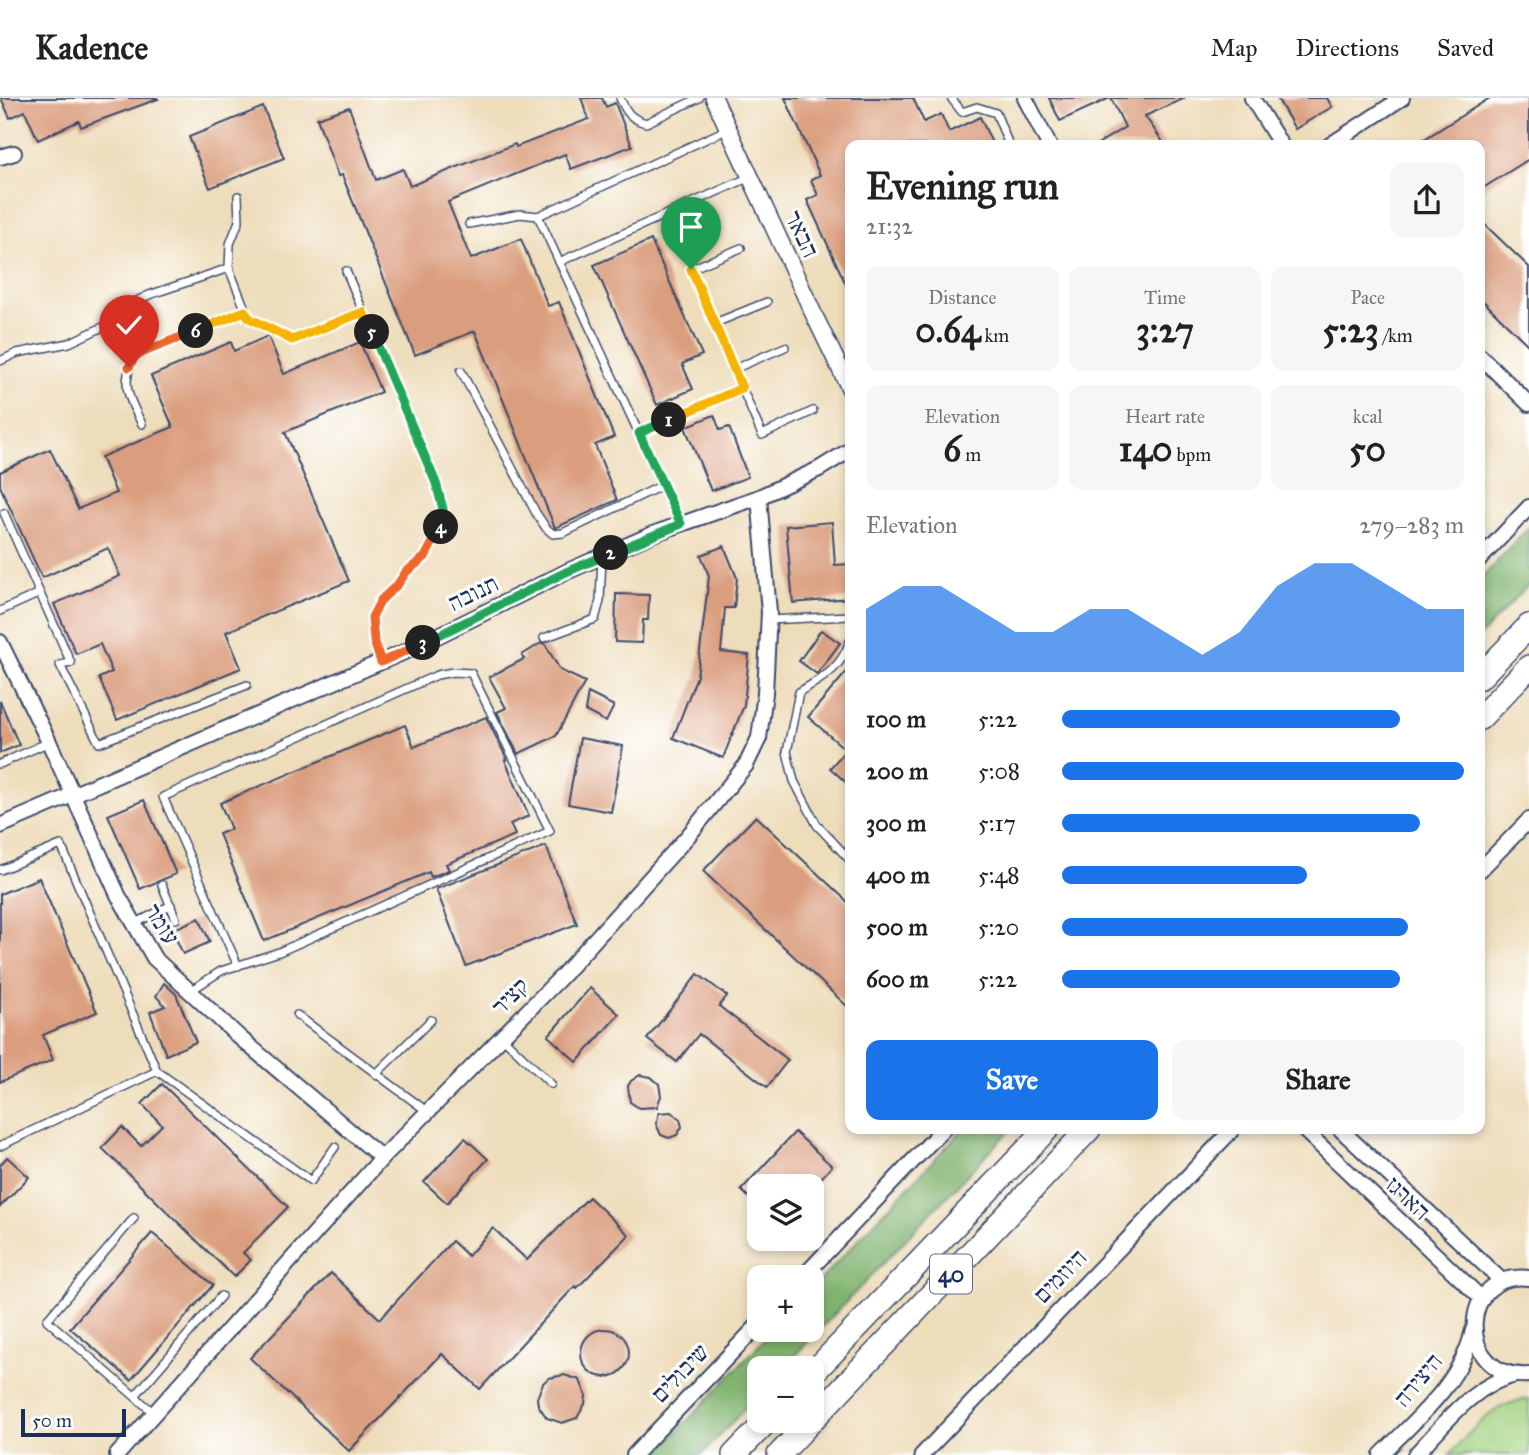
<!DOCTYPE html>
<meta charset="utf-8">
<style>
:root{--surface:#fff;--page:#f6f6f6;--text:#222;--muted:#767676;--line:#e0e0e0;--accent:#1a73e8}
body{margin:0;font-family:"IM FELL Great Primer","Frank Ruhl Libre",serif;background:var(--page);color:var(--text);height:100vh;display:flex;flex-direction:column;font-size:26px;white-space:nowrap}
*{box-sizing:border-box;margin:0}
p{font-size:23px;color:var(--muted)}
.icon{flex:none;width:38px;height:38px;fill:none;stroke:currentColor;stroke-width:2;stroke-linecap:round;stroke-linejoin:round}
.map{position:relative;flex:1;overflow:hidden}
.details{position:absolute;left:845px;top:42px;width:640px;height:994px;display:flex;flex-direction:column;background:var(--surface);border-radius:14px;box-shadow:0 4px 10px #0003}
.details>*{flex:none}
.fabs{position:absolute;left:747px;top:1076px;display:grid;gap:14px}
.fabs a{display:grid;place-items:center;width:77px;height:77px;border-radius:14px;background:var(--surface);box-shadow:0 4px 10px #0003;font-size:35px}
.scale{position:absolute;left:21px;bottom:18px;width:105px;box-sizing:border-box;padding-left:7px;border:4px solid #1b2f5e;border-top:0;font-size:19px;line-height:24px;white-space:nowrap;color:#1b2f5e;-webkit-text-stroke:5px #fff;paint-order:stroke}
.pin{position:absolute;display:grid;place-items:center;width:60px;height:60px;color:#fff;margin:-72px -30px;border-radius:50% 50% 50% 0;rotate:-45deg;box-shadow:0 0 7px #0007}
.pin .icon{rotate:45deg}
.km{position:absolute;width:35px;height:35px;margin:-18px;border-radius:50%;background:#222;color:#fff;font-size:19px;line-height:35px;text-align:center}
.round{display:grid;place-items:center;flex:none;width:74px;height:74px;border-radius:14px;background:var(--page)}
.head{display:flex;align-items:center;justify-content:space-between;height:119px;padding:0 21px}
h1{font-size:38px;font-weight:700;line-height:52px}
.metrics{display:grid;grid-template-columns:repeat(3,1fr);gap:10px;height:119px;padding:7px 21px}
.metrics div{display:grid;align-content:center;border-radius:14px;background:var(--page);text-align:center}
.metrics b{font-size:35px;font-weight:700}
.metrics small{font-size:19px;font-weight:400}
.metrics p{font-size:19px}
.chart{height:196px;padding:14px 21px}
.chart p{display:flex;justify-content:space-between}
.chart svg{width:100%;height:126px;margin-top:7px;fill:var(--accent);opacity:.7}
.action{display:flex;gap:14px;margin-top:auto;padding:14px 21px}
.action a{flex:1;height:80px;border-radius:14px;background:var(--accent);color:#fff;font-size:28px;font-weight:700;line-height:80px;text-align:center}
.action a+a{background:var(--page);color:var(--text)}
ul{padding:0 21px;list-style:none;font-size:23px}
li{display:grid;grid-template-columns:112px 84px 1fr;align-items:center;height:52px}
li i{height:18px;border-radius:9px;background:var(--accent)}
header{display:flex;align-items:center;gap:42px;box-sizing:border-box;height:98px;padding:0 35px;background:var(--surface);border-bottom:2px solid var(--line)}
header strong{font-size:33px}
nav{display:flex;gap:38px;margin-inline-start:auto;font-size:24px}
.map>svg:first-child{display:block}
.green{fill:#a1d17f;stroke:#5e806e;stroke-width:2}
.forest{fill:#80b36e;stroke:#4e7166;stroke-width:2}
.building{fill:#da9d7d}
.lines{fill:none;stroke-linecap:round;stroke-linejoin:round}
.service-casing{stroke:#3b496c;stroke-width:10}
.minor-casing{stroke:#3b496c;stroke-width:18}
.tertiary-casing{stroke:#3b496c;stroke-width:19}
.trunk-casing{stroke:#3b496c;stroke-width:26}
.service{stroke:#fff;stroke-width:7}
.minor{stroke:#fff;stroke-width:14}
.tertiary{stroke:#fff;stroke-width:16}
.trunk{stroke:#fff;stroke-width:23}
.split-1-casing{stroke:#fff;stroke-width:14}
.split-2-casing{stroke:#fff;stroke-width:14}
.split-3-casing{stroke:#fff;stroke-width:14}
.split-4-casing{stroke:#fff;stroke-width:14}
.split-5-casing{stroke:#fff;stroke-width:14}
.split-6-casing{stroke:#fff;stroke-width:14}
.split-7-casing{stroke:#fff;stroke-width:14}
.split-1{stroke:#f5b400;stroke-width:9}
.split-2{stroke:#22a559;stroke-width:9}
.split-3{stroke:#22a559;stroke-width:9}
.split-4{stroke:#f0652b;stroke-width:9}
.split-5{stroke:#22a559;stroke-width:9}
.split-6{stroke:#f5b400;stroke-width:9}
.split-7{stroke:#f0652b;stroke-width:9}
.labels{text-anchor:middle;stroke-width:6;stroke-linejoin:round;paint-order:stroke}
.shield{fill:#fff;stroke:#5f6d8e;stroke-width:2}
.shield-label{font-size:23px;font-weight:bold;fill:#1b2f5e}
.street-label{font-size:24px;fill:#1b2f5e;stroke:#fff}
</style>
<header>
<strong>Kadence</strong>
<nav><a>Map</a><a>Directions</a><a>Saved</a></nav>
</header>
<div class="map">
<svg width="1529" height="1357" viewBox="0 0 1529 1357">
<rect width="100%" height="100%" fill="#fff"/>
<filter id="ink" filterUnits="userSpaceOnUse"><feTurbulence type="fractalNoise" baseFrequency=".0143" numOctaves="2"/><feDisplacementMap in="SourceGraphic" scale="14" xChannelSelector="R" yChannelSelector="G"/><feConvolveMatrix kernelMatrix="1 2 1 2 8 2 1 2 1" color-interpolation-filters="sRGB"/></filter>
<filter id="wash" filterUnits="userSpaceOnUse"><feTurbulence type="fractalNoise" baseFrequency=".00686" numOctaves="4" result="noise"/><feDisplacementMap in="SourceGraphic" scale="28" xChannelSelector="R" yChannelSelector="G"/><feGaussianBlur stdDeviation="1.57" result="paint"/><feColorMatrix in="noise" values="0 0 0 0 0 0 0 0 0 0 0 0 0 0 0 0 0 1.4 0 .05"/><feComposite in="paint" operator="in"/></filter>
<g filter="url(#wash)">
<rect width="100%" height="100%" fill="#edb"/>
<path class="green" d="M1529,1301V1357H1449C1474,1331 1491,1305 1529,1301Z"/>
<g class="forest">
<polygon points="1529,429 1529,486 1481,537 1481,481"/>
<polygon points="963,1031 1011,1031 783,1270 760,1270 759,1296 701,1357 655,1357 773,1232 812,1232 812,1191"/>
</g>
<g id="blocks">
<g class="building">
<polygon points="1,0 157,0 158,1 81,29 79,23 38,42 25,13 10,20"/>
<polygon points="581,0 602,0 606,9 615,5 632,48 571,71 565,56 448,104 471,161 521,141 548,208 559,204 614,339 595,347 617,402 555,430 475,233 415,257 342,77 338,78 317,20 349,9 376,82 403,71 410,88 515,46 516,49 589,21"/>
<polygon points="785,0 913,0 924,24 941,16 949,34 980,19 993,47 850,47 850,195 807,102 818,97 811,82 820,77"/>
<polygon points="1049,0 1110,0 1060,23"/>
<polygon points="1111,0 1185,0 1145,18 1165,47 1096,47 1125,29"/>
<polygon points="1277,0 1327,0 1332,9 1295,31"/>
<polygon points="1490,0 1529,0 1529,61 1480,92 1480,47 1415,47"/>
<polygon points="263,9 284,60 210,90 189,39"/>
<polygon points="1480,122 1529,169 1529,248 1480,200"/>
<polygon points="651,142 702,257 682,266 693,291 657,307 594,167"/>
<polygon points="268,238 284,276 360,244 381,294 285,334 349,483 226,534 241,570 117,622 99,580 112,574 100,546 76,556 54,506 120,478 108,450 42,480 0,388 0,374 50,351 78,411 116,395 101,359 173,329 151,278 231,244 234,253"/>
<polygon points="714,317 720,332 729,329 748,379 711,393 685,329"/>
<polygon points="832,424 835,467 850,466 850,500 793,505 786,428"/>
<polygon points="724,448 737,480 734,510 725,510 721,554 749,557 744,607 723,660 673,640 697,578 709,478 701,457"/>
<polygon points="616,496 649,497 648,522 643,522 642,545 615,544"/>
<polygon points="821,532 840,545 817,576 799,563"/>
<polygon points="541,545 545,546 560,572 585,584 556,638 518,656 497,614 506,610 489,579 524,561 522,557"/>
<polygon points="850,570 850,688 830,670 846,652 808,619"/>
<polygon points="588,595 614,608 606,624 585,613"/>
<polygon points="0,603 19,647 0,655"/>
<polygon points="486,619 507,661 505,662 529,718 510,726 515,737 446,766 449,772 431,779 429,774 264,843 219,736 231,731 220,705 405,627 414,649"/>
<polygon points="580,640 623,648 611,714 568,706"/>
<polygon points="144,702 176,776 140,791 108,717"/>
<polygon points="756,718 850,806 850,911 703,773"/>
<polygon points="546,748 577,826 466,868 436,791"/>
<polygon points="39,780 97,914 43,937 53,962 0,984 0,796"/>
<polygon points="199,820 210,844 183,856 172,832"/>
<polygon points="698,876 727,898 719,908 788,962 767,989 699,936 677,964 647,941"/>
<polygon points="164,885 176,896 196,944 166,957 150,914 165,908 156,898"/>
<polygon points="590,890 619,916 577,964 548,938"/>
<polygon points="640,977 651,979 659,986 661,998 657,1009 639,1010 630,1004 628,988 631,983"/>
<polygon points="162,986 288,1109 243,1155 251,1162 234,1179 102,1050 122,1029 141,1048 162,1027 142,1006"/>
<polygon points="671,1014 680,1021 682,1029 677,1037 669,1040 661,1037 656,1026 659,1015"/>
<polygon points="795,1034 832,1068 814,1088 760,1088 760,1110 741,1092"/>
<polygon points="465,1040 488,1061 447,1105 424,1084"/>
<polygon points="7,1059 29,1079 0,1109 0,1067"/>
<polygon points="589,1099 629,1137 577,1190 575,1188 480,1291 442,1256 349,1353 250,1260 331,1175 380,1221 452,1143 468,1158 493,1130 527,1162"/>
<polygon points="152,1135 213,1187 131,1282 70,1230"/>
<circle cx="605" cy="1255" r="24"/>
<polygon points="564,1277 580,1282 586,1298 585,1306 577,1320 562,1325 547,1320 538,1307 537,1300 543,1285 549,1280"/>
</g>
</g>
</g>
<g filter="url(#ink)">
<use href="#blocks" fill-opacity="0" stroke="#3b496c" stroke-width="2"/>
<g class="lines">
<defs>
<g id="service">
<path d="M620,0C626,14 631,21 646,25L699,0"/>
<polyline points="951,0 962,14 977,9 996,15 1009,47"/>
<polyline points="238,98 239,123 230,146 229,170 249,221 292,242 363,213"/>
<polyline points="538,118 728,31"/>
<polyline points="469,126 520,116 538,118 681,426"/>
<polyline points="741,150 691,171 762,337 813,313"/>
<polyline points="559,164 750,79"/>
<polyline points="346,173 436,385 443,411 442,426 438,438 425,459 406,474 398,486 381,502 372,519 374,543 381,564"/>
<polyline points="715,225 767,204"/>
<polyline points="0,263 17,255 69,245 105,228 127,208 149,197 229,170"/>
<polyline points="734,271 785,249"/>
<polyline points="461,273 536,415 546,430 553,436 563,435 663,387"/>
<path d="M142,326C129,301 119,284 136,257L245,213"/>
<polyline points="639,335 742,290"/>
<polyline points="4,415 71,565 60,567 99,645 247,587"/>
<polyline points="0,513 40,495"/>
<polyline points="768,522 850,518"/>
<polyline points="544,540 595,521 600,503 602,459"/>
<path d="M850,543C840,572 824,579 799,594L787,654L794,683L817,727L850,762"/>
<polyline points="0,666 49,644"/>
<polyline points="0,772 61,747 157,973 311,1083 335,1049"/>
<polyline points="162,787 176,821"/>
<polyline points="134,826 171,807"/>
<polyline points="190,893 221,873 279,854 550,733 471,575 453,574 437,577 163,699 238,868"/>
<polyline points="297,917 428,1014"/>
<polyline points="502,939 551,986"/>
<polyline points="376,976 431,922"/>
<polyline points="0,1048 157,973"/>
<polyline points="134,1120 47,1222 155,1316"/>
<polyline points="135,1298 221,1198"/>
</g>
<g id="minor">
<polyline points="1025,0 1049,47"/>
<polyline points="1252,0 1281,47"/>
<polyline points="1330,47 1402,0"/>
<polyline points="0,59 14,55"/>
<polyline points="1480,258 1529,306"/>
<polyline points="1480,461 1529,409"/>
<polyline points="0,544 49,644 118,797 154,860 239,939 382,1060"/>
<polyline points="0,728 411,551 566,474 653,436 759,399 819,371 850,352"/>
<polyline points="1480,772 1529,722"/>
<polyline points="1303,1031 1482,1201"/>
<polyline points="1340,1031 1502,1183"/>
<polyline points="802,1180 943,1031"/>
<path d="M1529,1180C1458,1171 1455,1282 1529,1277"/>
<polyline points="117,1357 382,1060 561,879 688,738 746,667 759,640 765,595 769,514 759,399"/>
<polyline points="634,1357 760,1225"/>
<polyline points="922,1357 1233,1031"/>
<path d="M1381,1357C1417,1320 1462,1284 1473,1232"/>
<path d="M1415,1357C1445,1326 1473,1286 1516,1277"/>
</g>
<polyline id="tertiary" points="714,0 815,219 850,291"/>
<g id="trunk">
<polyline points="1480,579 1529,528"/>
<polyline points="1480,620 1529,569"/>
<polyline points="812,1276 1047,1031"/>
<polyline points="812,1322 1089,1031"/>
<polyline points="734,1357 767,1323"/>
<polyline points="779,1357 811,1323"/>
</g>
</defs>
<use href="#service" class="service-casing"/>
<use href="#minor" class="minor-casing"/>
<use href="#tertiary" class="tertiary-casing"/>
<use href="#trunk" class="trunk-casing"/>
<use href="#service" class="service"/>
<use href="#minor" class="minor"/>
<use href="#tertiary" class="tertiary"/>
<use href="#trunk" class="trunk"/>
</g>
</g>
<g class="lines" filter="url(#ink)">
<defs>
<polyline id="split-1" points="669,322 742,290 691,171"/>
<polyline id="split-2" points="611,455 681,426 639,335 669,322"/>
<polyline id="split-3" points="423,545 566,474 611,455"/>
<polyline id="split-4" points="423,545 381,564 374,543 372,519 381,502 398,486 406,474 425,459 441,429"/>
<polyline id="split-5" points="372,234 436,385 443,411 441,429"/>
<polyline id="split-6" points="196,233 245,213 249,220 292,242 363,214 372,234"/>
<polyline id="split-7" points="129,269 136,257 196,233"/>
</defs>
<use href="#split-1" class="split-1-casing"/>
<use href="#split-2" class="split-2-casing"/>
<use href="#split-3" class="split-3-casing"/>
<use href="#split-4" class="split-4-casing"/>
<use href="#split-5" class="split-5-casing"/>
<use href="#split-6" class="split-6-casing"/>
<use href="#split-7" class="split-7-casing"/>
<use href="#split-1" class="split-1"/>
<use href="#split-2" class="split-2"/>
<use href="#split-3" class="split-3"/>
<use href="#split-4" class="split-4"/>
<use href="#split-5" class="split-5"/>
<use href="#split-6" class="split-6"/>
<use href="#split-7" class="split-7"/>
</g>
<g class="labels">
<rect class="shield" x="930" y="1156.5" width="42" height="39" rx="5"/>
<g class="shield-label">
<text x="951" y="1184">40</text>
</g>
<g class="street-label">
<text transform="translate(802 136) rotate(65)" y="8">הבאר</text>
<text transform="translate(473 495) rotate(-26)" y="8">תנובה</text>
<text transform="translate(162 826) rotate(58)" y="8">עומר</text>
<text transform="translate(510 898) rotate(-45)" y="8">קציר</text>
<text transform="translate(1408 1100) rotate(44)" y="8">הארגז</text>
<text transform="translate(1060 1178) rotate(-46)" y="8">היוזמים</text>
<text transform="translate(680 1275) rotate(-46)" y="8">שיבולים</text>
<text transform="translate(1418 1282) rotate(-50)" y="8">היצירה</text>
</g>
</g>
</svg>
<div class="fabs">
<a><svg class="icon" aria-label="layers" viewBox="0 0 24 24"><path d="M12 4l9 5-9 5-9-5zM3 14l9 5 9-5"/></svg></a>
<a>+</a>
<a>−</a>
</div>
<div class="scale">50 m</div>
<div class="pin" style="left:691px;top:171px;background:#1e9e55"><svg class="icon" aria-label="arrive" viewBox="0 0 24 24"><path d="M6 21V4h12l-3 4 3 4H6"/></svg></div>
<div class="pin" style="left:129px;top:269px;background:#d93025"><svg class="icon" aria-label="check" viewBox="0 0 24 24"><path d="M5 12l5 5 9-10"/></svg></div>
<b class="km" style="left:669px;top:322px">1</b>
<b class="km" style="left:611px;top:455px">2</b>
<b class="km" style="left:423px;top:545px">3</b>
<b class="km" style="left:441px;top:429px">4</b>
<b class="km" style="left:372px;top:234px">5</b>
<b class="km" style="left:196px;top:233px">6</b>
<section class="details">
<div class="head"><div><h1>Evening run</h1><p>21:32</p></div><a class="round"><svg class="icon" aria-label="share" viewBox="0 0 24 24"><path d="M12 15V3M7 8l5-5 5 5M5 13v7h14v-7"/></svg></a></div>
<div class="metrics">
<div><p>Distance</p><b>0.64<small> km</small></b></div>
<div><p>Time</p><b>3:27</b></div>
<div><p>Pace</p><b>5:23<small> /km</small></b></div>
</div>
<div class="metrics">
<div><p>Elevation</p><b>6<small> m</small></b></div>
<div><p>Heart rate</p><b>140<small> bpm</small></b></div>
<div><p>kcal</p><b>50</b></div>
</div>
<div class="chart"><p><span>Elevation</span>279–283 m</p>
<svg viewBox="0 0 160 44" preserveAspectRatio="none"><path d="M0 44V22L10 14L20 14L30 22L40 30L50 30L60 22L70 22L80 30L90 38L100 30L110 14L120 6L130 6L140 14L150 22L160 22V44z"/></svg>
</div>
<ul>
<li><b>100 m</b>5:22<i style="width:84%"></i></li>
<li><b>200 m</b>5:08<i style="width:100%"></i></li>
<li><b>300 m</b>5:17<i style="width:89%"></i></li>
<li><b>400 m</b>5:48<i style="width:61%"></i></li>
<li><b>500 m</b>5:20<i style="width:86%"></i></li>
<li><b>600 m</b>5:22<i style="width:84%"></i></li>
</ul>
<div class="action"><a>Save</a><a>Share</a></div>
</section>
</div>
